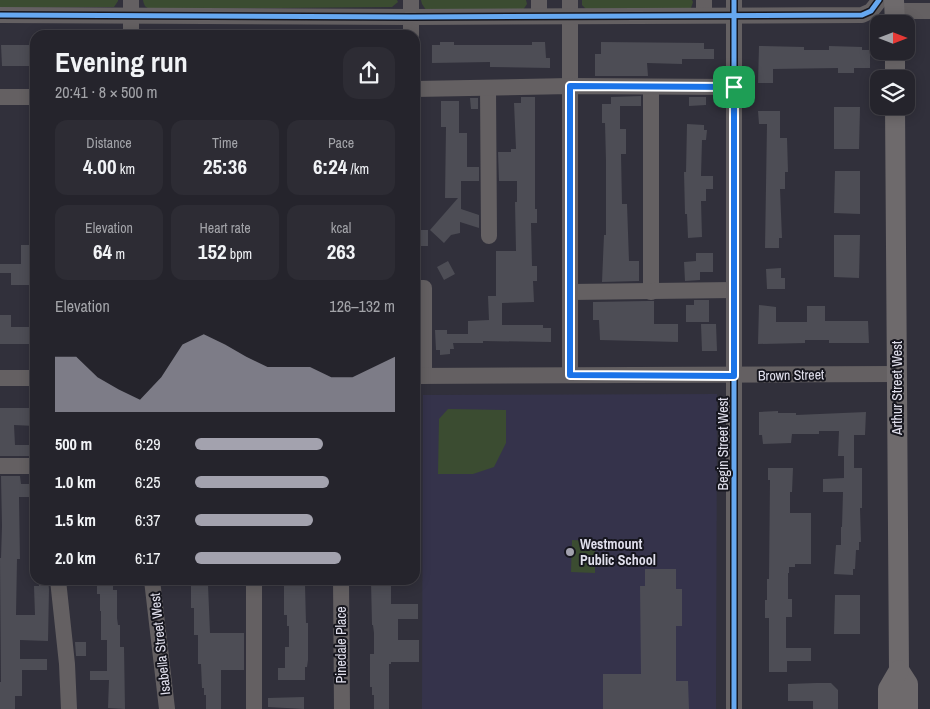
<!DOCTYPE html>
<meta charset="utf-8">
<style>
:root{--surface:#25242c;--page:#2d2c34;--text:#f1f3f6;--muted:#a3a4a9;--line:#424148;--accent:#a3a2ae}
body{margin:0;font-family:"Archivo Narrow",sans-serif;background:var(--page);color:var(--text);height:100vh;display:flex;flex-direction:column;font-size:19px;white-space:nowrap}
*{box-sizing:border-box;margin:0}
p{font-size:16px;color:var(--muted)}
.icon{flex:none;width:28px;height:28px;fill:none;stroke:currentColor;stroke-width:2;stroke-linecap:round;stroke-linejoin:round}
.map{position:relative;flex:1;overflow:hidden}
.side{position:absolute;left:30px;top:30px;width:390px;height:555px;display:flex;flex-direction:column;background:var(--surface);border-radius:15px;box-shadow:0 2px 12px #0003,0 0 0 1px var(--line)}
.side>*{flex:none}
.needle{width:32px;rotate:90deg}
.controls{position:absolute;left:870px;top:15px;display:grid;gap:10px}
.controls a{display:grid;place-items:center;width:45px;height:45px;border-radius:10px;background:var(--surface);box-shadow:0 2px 12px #0003,0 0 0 1px var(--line);font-size:25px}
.pin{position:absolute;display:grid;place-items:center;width:42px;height:42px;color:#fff;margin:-21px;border-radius:10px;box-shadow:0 2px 8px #0006}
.round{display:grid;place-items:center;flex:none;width:52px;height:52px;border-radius:15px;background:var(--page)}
.headline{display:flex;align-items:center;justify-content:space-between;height:85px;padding:0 25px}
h1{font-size:28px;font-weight:700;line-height:38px}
.stats{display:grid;grid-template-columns:repeat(3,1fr);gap:8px;height:85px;padding:5px 25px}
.stats div{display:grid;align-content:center;border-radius:12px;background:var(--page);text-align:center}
.stats b{font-size:21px;font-weight:700}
.stats small{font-size:14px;font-weight:400}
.stats p{font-size:14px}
.chart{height:140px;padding:10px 25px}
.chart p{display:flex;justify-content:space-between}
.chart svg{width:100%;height:90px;margin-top:5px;fill:var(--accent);opacity:.7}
ul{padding:0 25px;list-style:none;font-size:16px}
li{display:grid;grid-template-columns:80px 60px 1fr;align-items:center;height:38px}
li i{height:12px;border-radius:6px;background:var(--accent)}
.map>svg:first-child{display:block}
.built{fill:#35334b}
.green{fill:#3b4c31}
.building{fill:#4d4d55}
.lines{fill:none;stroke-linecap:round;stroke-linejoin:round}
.minor{stroke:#646062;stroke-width:16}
.major{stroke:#6e6a6c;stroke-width:20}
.cycleway-casing{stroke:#16161e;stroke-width:8}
.cycleway{stroke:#66a8f1;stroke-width:5}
.route-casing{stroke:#fff;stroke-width:10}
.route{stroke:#1a73e8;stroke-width:6}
.poi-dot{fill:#a3a2ae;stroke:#16161e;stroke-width:2}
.labels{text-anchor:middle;stroke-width:4;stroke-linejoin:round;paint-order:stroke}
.street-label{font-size:14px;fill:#e0dfec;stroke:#16161e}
.poi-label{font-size:14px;font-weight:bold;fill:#e0dfec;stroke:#16161e;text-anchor:start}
</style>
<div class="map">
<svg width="930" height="709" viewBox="0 0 930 709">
<rect width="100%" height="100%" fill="#31303b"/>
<polygon class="built" points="717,394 716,709 422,709 423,395"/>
<g class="green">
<polygon points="0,0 118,0 118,1 114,7 110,7 0,8"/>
<path d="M143,0H397L398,2L392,7L151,9C146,8 144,6 143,0Z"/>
<polygon points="421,0 526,0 527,4 523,10 426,10 422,4"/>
<polygon points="582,0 692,0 693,2 691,8 586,9 582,5"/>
<polygon points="448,409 506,410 506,443 494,467 473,474 438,474 439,419"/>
<polygon points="572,540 595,541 595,573 571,572"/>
</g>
<g class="building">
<polygon points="440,42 454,42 454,45 532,45 532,42 545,42 546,58 550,58 550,68 490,67 490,62 432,63 432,45 440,45"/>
<polygon points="601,42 704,43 704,49 714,49 714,59 682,59 682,64 647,63 648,76 595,76 595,54 601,54"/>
<polygon points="1,45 35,45 35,66 2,66"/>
<polygon points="759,46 804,47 804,50 829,50 829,46 862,47 862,50 870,50 870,68 854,68 854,73 838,73 838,68 773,69 773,83 758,83"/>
<polygon points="641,96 641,106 620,106 620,129 626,129 626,154 621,154 622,204 627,204 629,261 639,261 639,281 602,282 604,235 606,235 606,161 605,123 602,123 602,104 611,104 611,97"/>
<polygon points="521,97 535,97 535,209 537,209 537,223 531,223 532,266 537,266 537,281 533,281 534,302 502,303 502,325 543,325 543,328 551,328 551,342 483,341 483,343 453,343 454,349 450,349 450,354 440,355 440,350 436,350 435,330 447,330 447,334 468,334 468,321 489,320 488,296 496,296 496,251 516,251 515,202 517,202 517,181 499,181 498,152 511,152 511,149 516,149 514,103 521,103"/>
<polygon points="689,97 706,97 706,105 689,106"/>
<polygon points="470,98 478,98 478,109 471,109"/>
<polygon points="441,101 459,101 459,133 467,133 467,167 479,167 479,181 461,181 461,209 479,215 479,228 460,222 460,233 451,235 444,243 430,230 458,198 445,198 446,127 441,127"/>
<polygon points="834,107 860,107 859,149 834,149"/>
<polygon points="758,111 780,111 780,138 787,138 788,172 785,172 785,189 780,189 782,238 779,238 779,248 765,248 767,124 759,124"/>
<polygon points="687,124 704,125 704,130 707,130 706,140 702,140 701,176 713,176 713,189 706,189 706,201 701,201 702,237 688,238 687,214 685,214 684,172 686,172"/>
<polygon points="835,171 860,171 860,214 834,213"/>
<rect x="415" y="230" width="13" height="16"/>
<polygon points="834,235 860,235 859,278 834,277"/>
<polygon points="21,245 34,245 33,285 11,285 11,273 0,273 0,264 21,264"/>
<polygon points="696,253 713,253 713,272 700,272 700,280 685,281 684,262 696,261"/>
<polygon points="448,261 455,274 444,280 437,267"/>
<polygon points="781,268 781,278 785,278 785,289 767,289 766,269"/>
<polygon points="694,300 709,300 709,322 686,322 686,305 694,305"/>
<polygon points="647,301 654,301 654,324 678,324 678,342 600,340 599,320 593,320 593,302"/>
<polygon points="759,305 776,307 776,322 807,322 807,306 825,306 825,321 868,321 869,343 829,343 829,340 805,340 805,343 758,344"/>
<polygon points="0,315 11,315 11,327 35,327 35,344 0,344"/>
<polygon points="701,324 716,324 717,351 702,351"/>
<polygon points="0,408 35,408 35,426 14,425 15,445 35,445 35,456 0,456"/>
<polygon points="778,411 778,413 796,413 796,415 866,412 865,435 854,435 854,468 862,468 862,508 860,508 861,542 859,542 859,550 856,550 855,569 853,569 853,575 834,574 836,545 841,545 841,527 842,527 843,492 823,492 823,479 844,478 844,456 838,456 839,431 819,431 819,434 792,434 791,443 763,444 762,435 759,435 759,412"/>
<polygon points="768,468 793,468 792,492 790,492 790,513 811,513 811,564 795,564 795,567 789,567 789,573 788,573 788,599 792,599 792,617 786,617 786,648 811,648 811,661 787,661 787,672 769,672 769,618 765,618 765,600 767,600 767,579 769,579 770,480 768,480"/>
<polygon points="1,476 20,476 21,484 35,484 35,497 19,497 20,559 17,559 16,615 35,615 34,586 39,586 39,580 48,580 49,589 48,641 20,640 20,659 47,659 47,670 22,670 22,696 15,696 15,709 0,709 0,682 1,682 0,558 1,558 2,526"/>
<polygon points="645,569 676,569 676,589 682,589 682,626 676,626 676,681 688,681 689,709 603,709 603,674 641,674 640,586 645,586"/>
<polygon points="97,580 113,580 113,590 117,590 117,618 118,625 120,625 120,647 124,647 125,709 108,708 109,680 90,680 90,671 107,671 107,640 101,640 101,611 100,611 100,594 97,594"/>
<polygon points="371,581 391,581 391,604 418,604 418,619 398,619 398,640 419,640 419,662 391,662 391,664 389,664 389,709 374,709 374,695 372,695 372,687 370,687 370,654 374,654 374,633 373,625 372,625"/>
<polygon points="208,585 210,633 244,633 244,670 221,670 221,709 206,709 206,695 204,695 204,688 202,688 201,664 198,664 198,635 194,635 194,608 191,608 191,586"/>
<polygon points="284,585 305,585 306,623 308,623 308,660 307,667 305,667 305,680 278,680 278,668 285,668 285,647 289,647 289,626 287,626 287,615 284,615"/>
<polygon points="835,595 860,595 860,634 834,634"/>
<polygon points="75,642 86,642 86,656 76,656"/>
<polygon points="816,683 831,683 838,690 838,709 813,709 813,701 788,701 788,684"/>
<polygon points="304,697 304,709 268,707 268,698"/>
</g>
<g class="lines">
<g class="minor">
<polyline points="411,0 411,35"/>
<polyline points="539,0 539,16"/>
<polyline points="570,0 570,375"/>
<polyline points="704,0 704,15"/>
<polyline points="734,0 734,709"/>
<polyline points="894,11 930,11"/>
<polyline points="0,15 411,17 862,15 871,11 879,1"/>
<polyline points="131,35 131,0"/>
<polyline points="488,88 489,236"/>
<polyline points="651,88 651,292"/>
<polyline points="415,89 570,86 733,87"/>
<polyline points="0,97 35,97"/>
<polyline points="415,288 424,288 424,376"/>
<polyline points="570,292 734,290"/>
<polyline points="415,376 897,374"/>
<polyline points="0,378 35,378"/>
<polyline points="0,466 35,466"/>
<polyline points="58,580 67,664 69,709"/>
<polyline points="152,580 167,709"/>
<polyline points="254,580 254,709"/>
<polyline points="341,580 342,709"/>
</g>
<g class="major">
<polyline points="894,0 895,24"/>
<polyline points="895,51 895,79"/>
<polyline points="895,106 899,670 908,684 908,709"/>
<polyline points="888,709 888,689 899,670"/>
</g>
<defs>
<g id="cycleway">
<polyline points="734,0 734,709"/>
<polyline points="0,15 411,17 862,15 871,11 879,0"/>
</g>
</defs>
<use href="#cycleway" class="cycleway-casing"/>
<use href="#cycleway" class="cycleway"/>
</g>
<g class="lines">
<defs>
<polygon id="route" points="570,86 734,87 734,376 570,375"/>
</defs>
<use href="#route" class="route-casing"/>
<use href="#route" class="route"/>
</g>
<circle class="poi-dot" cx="570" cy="552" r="5"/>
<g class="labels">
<g class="street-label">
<text transform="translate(791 375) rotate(-1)" y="5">Brown Street</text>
<text transform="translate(897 388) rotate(-90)" y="5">Arthur Street West</text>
<text transform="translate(723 444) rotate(-90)" y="5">Begin Street West</text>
<text transform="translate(160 644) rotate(-96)" y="5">Isabella Street West</text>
<text transform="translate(341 645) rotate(-90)" y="5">Pinedale Place</text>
</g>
<g class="poi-label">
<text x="580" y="549">Westmount<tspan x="580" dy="16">Public School</tspan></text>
</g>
</g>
</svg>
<div class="controls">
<a><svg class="needle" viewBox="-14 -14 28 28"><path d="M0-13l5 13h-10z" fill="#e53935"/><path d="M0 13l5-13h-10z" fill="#a3a4a9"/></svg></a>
<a><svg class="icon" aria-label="layers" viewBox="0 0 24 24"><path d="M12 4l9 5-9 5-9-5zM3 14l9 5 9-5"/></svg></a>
</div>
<div class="pin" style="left:734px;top:87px;background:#1e9e55"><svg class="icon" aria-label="arrive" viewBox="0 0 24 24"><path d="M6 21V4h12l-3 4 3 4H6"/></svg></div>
<section class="side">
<div class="headline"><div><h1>Evening run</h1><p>20:41 · 8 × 500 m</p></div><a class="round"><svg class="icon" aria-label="share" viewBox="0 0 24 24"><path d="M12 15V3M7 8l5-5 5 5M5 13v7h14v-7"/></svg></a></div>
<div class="stats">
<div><p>Distance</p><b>4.00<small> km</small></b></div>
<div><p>Time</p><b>25:36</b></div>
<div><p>Pace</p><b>6:24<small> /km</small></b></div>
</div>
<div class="stats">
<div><p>Elevation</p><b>64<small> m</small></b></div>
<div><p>Heart rate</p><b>152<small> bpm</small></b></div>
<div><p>kcal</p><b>263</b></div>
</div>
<div class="chart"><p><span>Elevation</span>126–132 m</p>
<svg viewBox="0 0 160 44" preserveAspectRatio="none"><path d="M0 44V17L10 17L20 27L30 33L40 38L50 27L60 11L70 6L80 11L90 17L100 22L110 22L120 22L130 27L140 27L150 22L160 17V44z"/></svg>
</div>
<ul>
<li><b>500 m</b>6:29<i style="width:64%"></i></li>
<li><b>1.0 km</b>6:25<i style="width:67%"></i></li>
<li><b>1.5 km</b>6:37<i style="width:59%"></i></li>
<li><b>2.0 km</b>6:17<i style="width:73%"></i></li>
</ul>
</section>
</div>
